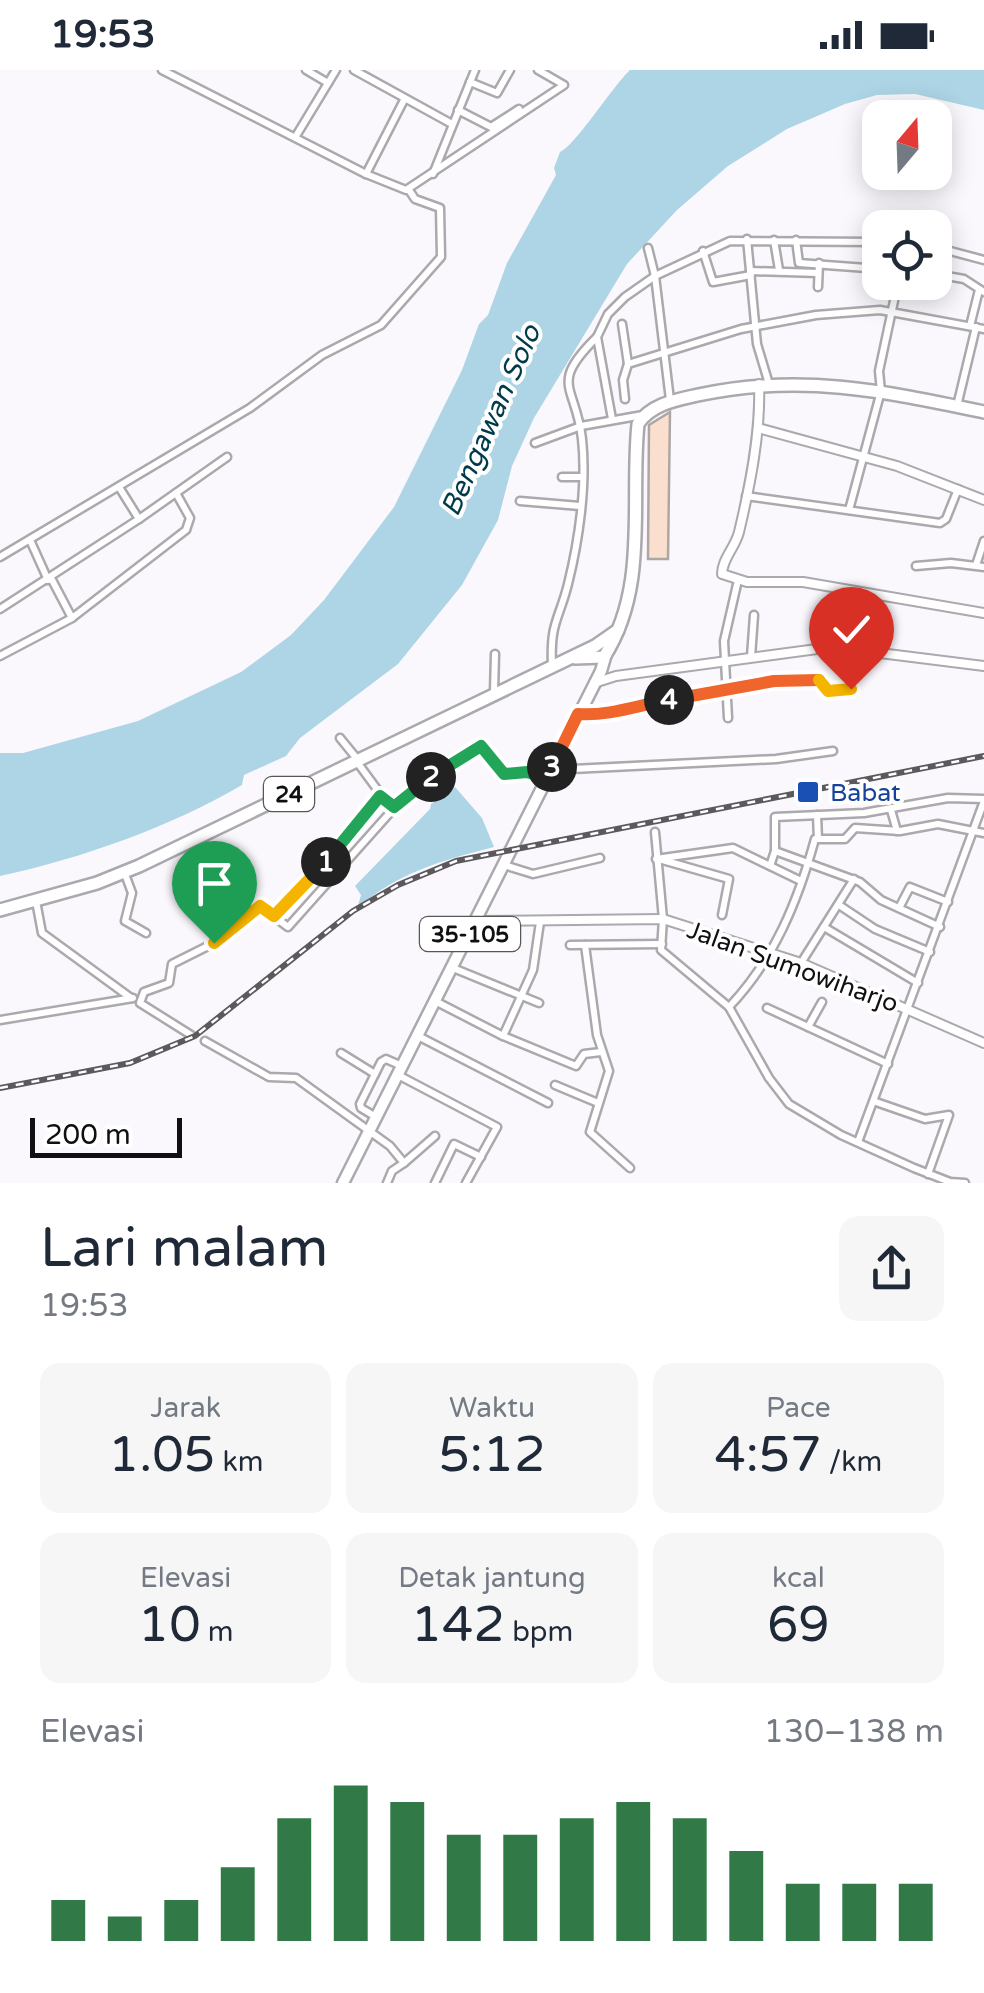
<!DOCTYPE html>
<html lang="id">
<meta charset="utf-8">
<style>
:root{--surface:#fff;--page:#f6f6f7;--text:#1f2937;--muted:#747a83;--accent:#317946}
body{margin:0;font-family:"Varela Round",sans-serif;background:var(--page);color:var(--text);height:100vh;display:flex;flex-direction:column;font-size:38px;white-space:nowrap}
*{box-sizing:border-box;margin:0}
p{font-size:32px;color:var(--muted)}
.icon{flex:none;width:55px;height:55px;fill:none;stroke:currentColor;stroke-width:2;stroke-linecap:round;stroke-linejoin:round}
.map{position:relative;height:1113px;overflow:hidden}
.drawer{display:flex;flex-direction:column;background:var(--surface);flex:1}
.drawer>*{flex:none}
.needle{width:65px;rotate:19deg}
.buttons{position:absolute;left:862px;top:30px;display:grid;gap:20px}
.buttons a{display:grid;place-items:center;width:90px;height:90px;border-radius:20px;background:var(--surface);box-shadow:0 5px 25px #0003;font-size:50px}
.scale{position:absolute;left:30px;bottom:25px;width:152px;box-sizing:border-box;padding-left:10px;border:5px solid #100f11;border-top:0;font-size:28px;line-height:35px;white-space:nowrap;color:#100f11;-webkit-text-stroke:8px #fff;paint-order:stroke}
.pin{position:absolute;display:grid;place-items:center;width:85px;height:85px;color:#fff;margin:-102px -42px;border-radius:50% 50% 50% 0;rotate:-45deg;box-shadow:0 0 10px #0007}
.pin .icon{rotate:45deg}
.km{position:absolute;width:50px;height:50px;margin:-25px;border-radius:50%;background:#222;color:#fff;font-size:28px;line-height:50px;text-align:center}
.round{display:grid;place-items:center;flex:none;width:105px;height:105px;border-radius:20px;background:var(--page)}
.summary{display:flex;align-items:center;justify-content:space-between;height:170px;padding:0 40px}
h1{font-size:55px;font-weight:600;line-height:75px}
.figures{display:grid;grid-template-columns:repeat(3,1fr);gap:15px;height:170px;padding:10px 40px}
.figures div{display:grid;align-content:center;border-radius:20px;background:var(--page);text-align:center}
.figures b{font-size:50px;font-weight:600}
.figures small{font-size:28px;font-weight:400}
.figures p{font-size:28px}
.chart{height:280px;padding:20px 40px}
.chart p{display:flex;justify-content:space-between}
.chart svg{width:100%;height:180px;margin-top:10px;stroke:var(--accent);stroke-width:6}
.status{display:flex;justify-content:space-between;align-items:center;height:70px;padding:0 50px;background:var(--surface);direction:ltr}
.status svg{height:28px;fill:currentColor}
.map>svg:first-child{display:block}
.water{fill:#add5e5}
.building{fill:#fbdfce;stroke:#aca7a4;stroke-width:2.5}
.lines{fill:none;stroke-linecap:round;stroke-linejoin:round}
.minor-casing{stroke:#aca9ae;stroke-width:11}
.tertiary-casing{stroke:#aca9ae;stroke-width:12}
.primary-casing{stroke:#aca9ae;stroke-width:15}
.trunk-casing{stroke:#aca9ae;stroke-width:16}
.minor{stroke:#fff;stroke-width:6}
.tertiary{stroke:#fff;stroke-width:8}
.primary{stroke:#fff;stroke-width:10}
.trunk{stroke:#fff;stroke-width:11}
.rail-casing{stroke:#5b595c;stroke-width:6}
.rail{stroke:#fff;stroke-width:2.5;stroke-dasharray:8;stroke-linecap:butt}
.split-1-casing{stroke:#fff;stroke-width:20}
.split-2-casing{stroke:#fff;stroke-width:20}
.split-3-casing{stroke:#fff;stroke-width:20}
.split-4-casing{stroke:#fff;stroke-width:20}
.split-5-casing{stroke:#fff;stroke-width:20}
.split-6-casing{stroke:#fff;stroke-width:20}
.split-1{stroke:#f5b400;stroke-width:12}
.split-2{stroke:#22a559;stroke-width:12}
.split-3{stroke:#22a559;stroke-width:12}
.split-4{stroke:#f0652b;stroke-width:12}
.split-5{stroke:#f0652b;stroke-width:12}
.split-6{stroke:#f5b400;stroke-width:12}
.transit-dot{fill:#1a4fb4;stroke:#fff;stroke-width:4}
.labels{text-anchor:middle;stroke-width:8;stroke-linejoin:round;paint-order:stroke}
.shield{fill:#fff;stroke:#585758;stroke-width:2.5}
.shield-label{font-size:22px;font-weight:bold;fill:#100f11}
.transit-label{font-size:25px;fill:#164399;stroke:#fff;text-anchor:start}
.street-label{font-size:25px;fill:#100f11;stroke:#fff}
.water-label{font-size:28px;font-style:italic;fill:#003b4b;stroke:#fff}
</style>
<div class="status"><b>19:53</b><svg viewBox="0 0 49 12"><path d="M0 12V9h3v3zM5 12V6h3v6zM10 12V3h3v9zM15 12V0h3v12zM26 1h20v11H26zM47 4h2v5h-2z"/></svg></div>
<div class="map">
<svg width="984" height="1113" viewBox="0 0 984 1113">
<rect width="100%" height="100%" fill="#fbf8fd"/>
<g class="water">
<path d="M630,0H984V40L915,24L877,25L845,34L787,59L728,96L677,140L627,194L534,348L512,396L498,450L462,515L398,594L300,668L286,686L244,705L242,715C170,757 83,788 0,806V683H23L138,651L241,602L291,565L324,530L394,437L462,300L479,254L488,245L507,193L556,105L554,98L560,82C575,76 612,17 630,0Z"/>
<path d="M455,717L482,748L494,777C443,790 396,803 357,839L361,825L355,816L430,739L431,734Z"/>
</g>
<polygon class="building" points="670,342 668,489 648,489 649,355"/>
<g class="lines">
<defs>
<g id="minor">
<polyline points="162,0 366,104 406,120 564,15 538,0"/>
<polyline points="306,0 328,13"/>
<polyline points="354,0 452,54"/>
<polyline points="470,12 497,23 510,0"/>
<polyline points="458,40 491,57 519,39"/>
<polyline points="296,66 336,0"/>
<polyline points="366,104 404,30"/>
<polyline points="433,104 475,0"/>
<polyline points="747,169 757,274 769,314"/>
<polyline points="774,170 779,200"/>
<polyline points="796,170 799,193 880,199"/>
<polyline points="935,177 984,190"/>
<polyline points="648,178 655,206 670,330"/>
<polyline points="703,181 713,212 751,205"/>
<polyline points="750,201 818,203"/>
<polyline points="935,204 964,209 984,222"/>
<polyline points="818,217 819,193"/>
<polyline points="622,254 628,294"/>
<polyline points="970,256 979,220"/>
<polyline points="625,329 623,310 628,294 741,259 816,245 880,240 984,259"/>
<polyline points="957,336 976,257"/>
<polyline points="612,349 597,267 608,244 625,227 655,206 730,171 880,172"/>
<polyline points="535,373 581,356 643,345"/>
<polyline points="562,407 581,407"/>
<polyline points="119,417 139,449"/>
<polyline points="746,426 940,453 946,449 958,419"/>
<polyline points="520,431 580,436"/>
<polyline points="849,440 881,321 879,301 898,212"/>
<polyline points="30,470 48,510"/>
<polyline points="0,487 250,338 322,285 381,255 441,187 440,138 415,129 409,120"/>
<polyline points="976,495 984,471"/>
<polyline points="916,496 951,493 984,497"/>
<polyline points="51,508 72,548"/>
<polyline points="0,539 139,449 227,387"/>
<polyline points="0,586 72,548 186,460 190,448 176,423"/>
<polyline points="751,587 754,545"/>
<path d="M552,595C550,552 559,550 568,514C579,470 587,414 582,369C576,315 548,315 597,267"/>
<polyline points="494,622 495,584"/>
<polyline points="580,645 619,642 631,635 774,611 820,610 827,621 851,619"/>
<polyline points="728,648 724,571 738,510"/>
<polyline points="340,668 358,690"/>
<polyline points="357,692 382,726"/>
<polyline points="552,700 776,689 833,681"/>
<polyline points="891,740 897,761"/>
<polyline points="817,745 818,769"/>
<polyline points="655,762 663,849 661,880 729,937 769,1008 789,1034 841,1065 914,1098 950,1112 965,1113"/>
<polyline points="775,781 860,812 881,830 940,857"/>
<polyline points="656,789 733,778 801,811"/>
<polyline points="659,789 729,809 722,845"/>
<polyline points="504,795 533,804 600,788"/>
<polyline points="770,796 775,781 775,747 864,743 948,728 984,729"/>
<polyline points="125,804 132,823 125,851 146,863"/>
<polyline points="36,831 42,863 131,928"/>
<polyline points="839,835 875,859 930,882"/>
<polyline points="899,838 910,817 948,832"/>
<path d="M274,845L325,793L380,726L395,737C418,716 449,683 481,676L504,704L527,702L546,708"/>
<polyline points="824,857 918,913"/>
<polyline points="570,875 662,874"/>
<polyline points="585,875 597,965 609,1001 590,1062 630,1098"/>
<polyline points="801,893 854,809"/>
<polyline points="453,898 539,933"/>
<polyline points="435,931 503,966 576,996 584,984 601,982"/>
<path d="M729,937C774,890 798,831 815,769H845L855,758L900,761L938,754L984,763"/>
<polyline points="767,938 888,994"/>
<polyline points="0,950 133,928"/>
<polyline points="808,957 822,932"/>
<polyline points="191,965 140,933 144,922 169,913 172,894 214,873 260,836 288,857 395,737"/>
<polyline points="418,966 548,1033"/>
<polyline points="503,966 533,900 540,852"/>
<polyline points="205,971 269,1007 296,1008 390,1076 404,1093 435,1066"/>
<polyline points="341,983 375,1004"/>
<polyline points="398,1005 497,1057 466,1113"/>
<polyline points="555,1015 598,1033"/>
<polyline points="876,1032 925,1049 949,1045 928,1104"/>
<polyline points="376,1047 361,1038 360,1034 381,992 386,989 402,996"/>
<polyline points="858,1072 984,731"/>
<polyline points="387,1113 392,1101 404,1093"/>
<polyline points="435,1113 454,1074 481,1087"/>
</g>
<g id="tertiary">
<path d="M759,314C761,362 750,416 739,462C735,478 722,489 722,504L747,512H803L984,543"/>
<polyline points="758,358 897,396 984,430"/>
<polyline points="594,613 616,606 832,577 984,596"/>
<polyline points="476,851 663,849 801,893 984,973"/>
</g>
<polyline id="primary" points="343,1113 601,601 606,584"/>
<g id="trunk">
<path d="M575,588L604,587C649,517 630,432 638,354C651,334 676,330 698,325C800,303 884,321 984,342"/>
<polyline points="0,840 97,813 139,796 595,576 618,560"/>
</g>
</defs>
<use href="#minor" class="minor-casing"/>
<use href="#tertiary" class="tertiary-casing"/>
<use href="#primary" class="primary-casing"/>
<use href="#trunk" class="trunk-casing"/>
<use href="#minor" class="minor"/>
<use href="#tertiary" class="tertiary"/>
<use href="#primary" class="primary"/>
<use href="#trunk" class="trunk"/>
<defs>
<polyline id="rail" points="0,1018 130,993 195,966 353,841 398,815 456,791 984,686"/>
</defs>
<use href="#rail" class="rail-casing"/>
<use href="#rail" class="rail"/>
</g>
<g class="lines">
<defs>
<polyline id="split-1" points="214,873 260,836 274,846 326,792"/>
<polyline id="split-2" points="326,792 380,726 394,737 431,707"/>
<polyline id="split-3" points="431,707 481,676 504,704 527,702 546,708 552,697"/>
<path id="split-4" d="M552,697L578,644C611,646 638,635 669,630"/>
<polyline id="split-5" points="669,630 774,611 819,610"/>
<polyline id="split-6" points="819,610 828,621 851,619"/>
</defs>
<use href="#split-1" class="split-1-casing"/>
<use href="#split-2" class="split-2-casing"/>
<use href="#split-3" class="split-3-casing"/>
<use href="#split-4" class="split-4-casing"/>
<use href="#split-5" class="split-5-casing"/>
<use href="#split-6" class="split-6-casing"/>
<use href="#split-1" class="split-1"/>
<use href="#split-2" class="split-2"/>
<use href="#split-3" class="split-3"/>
<use href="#split-4" class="split-4"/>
<use href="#split-5" class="split-5"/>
<use href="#split-6" class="split-6"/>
</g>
<rect class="transit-dot" x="796" y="710" width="24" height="24" rx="5"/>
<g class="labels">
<g class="shield">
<rect x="264" y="707" width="50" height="34" rx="8"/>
<rect x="420" y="847" width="100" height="34" rx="8"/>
</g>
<g class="shield-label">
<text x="289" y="732">24</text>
<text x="470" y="872">35-105</text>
</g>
<g class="transit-label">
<text x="830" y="731">Babat</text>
</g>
<g class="street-label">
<text transform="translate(793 896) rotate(20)" y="9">Jalan Sumowiharjo</text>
</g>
<g class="water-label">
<text transform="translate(490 350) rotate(-66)" y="10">Bengawan Solo</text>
</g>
</g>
</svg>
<div class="buttons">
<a><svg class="needle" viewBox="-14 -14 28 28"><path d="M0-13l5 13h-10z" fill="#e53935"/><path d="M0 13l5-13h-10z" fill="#747a83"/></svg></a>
<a><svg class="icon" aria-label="locate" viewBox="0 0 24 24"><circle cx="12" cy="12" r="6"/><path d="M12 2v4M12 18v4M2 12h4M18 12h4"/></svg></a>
</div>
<div class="scale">200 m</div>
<div class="pin" style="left:214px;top:873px;background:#1e9e55"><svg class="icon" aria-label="arrive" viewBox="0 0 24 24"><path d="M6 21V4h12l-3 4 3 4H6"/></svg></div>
<div class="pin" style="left:851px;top:619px;background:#d93025"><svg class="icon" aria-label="check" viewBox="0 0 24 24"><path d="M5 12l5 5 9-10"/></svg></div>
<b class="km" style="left:326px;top:792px">1</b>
<b class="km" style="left:431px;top:707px">2</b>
<b class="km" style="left:552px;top:697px">3</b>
<b class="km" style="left:669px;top:630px">4</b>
</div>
<section class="drawer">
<div class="summary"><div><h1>Lari malam</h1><p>19:53</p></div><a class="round"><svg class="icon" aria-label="share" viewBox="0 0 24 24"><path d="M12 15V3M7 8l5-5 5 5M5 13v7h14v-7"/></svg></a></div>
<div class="figures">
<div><p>Jarak</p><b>1.05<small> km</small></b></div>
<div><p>Waktu</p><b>5:12</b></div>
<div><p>Pace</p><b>4:57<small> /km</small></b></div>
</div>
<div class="figures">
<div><p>Elevasi</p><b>10<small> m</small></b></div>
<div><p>Detak jantung</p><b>142<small> bpm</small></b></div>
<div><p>kcal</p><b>69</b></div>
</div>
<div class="chart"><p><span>Elevasi</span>130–138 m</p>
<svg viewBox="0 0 160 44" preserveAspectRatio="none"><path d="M5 44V34M15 44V38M25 44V34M35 44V26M45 44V14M55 44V6M65 44V10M75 44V18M85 44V18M95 44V14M105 44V10M115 44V14M125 44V22M135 44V30M145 44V30M155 44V30"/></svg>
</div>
</section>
